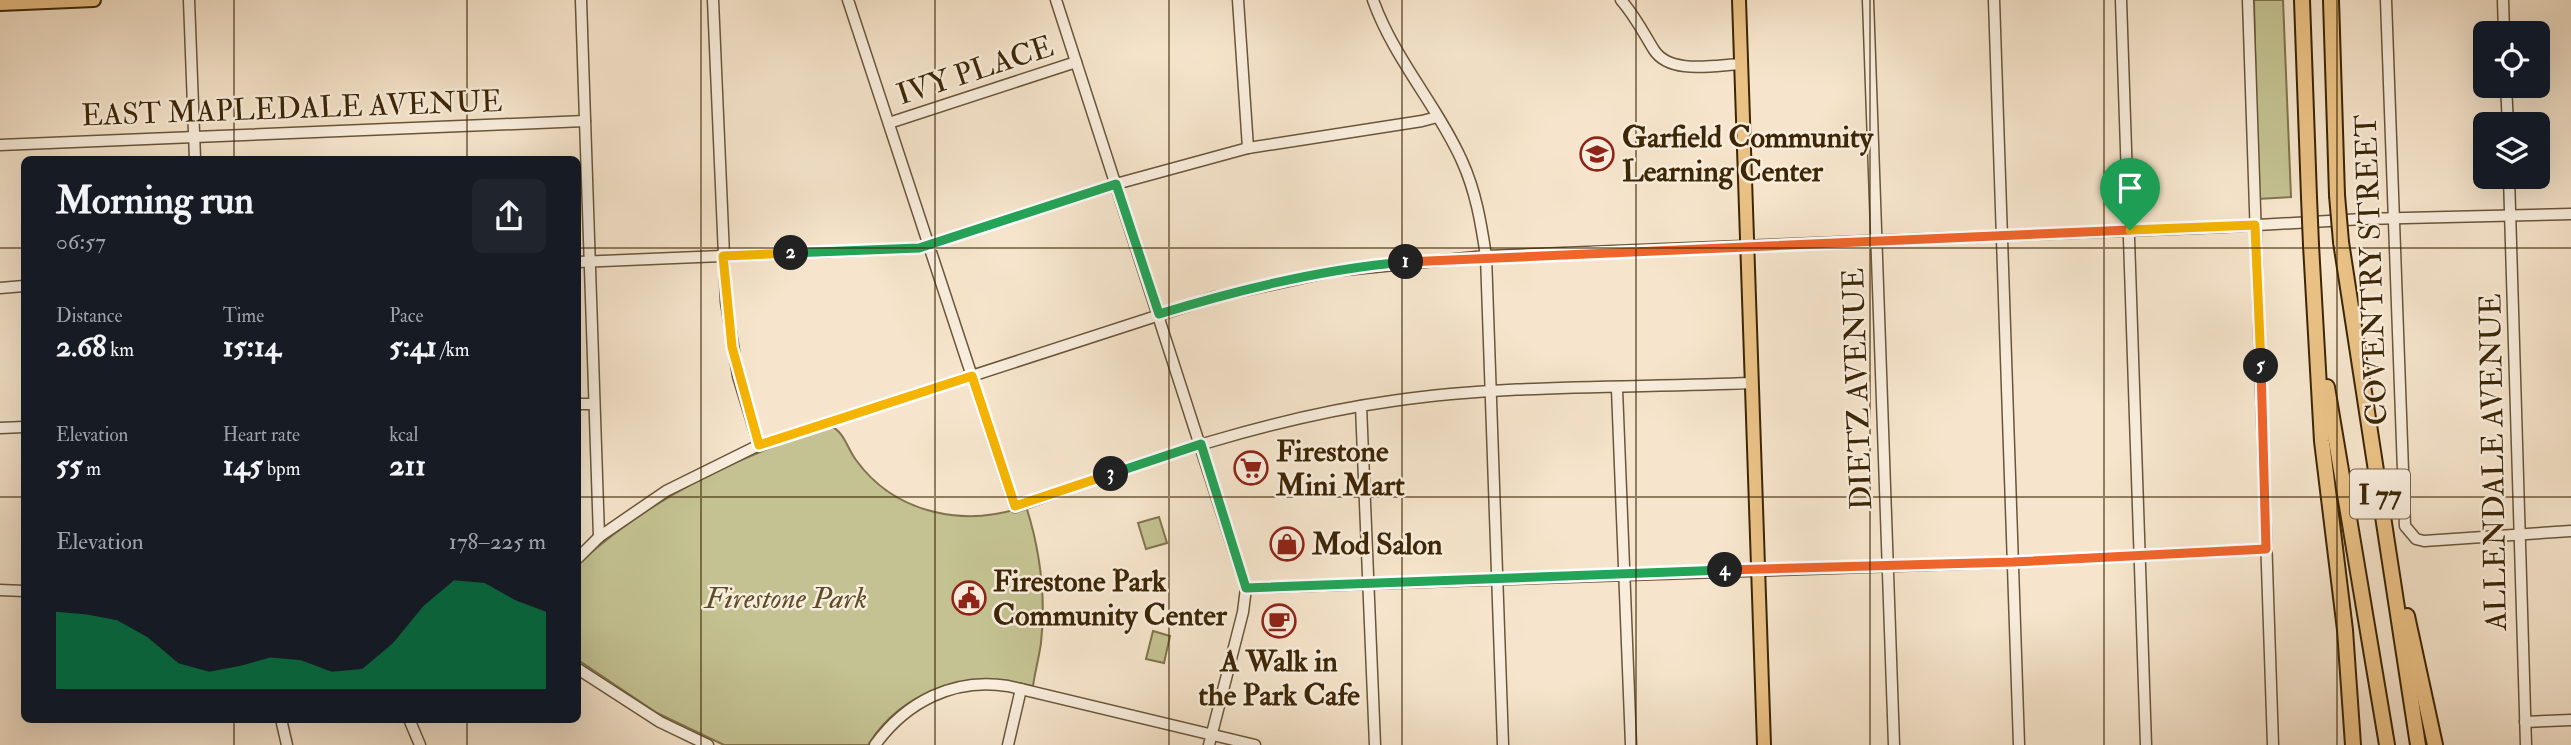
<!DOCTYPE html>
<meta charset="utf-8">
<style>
:root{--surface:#171b24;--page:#20242c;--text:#f1f3f6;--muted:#9ea1a6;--accent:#0b8043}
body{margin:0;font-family:"IM FELL Double Pica",serif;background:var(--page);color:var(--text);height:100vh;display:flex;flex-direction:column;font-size:26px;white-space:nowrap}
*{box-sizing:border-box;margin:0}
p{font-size:23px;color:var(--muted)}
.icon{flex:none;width:38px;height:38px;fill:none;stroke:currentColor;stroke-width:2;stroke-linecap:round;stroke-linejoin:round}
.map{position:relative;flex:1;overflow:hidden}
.drawer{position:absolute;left:21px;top:156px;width:560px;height:567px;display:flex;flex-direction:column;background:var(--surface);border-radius:10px;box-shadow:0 7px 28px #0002}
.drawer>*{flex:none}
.controls{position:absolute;left:2473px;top:21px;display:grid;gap:14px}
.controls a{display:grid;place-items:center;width:77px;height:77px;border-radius:10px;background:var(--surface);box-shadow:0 7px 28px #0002;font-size:35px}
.pin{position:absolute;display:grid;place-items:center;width:60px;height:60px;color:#fff;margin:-72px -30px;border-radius:50% 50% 50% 0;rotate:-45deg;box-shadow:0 0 7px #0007}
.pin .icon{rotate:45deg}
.km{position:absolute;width:35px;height:35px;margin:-18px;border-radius:50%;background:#222;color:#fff;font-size:19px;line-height:35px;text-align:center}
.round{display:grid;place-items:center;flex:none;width:74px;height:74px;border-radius:10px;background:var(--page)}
.headline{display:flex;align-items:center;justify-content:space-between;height:119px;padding:0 35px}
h1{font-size:38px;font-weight:700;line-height:52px}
.stats{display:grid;grid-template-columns:repeat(3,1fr);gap:10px;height:119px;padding:7px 35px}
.stats div{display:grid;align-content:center}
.stats b{font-size:30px;font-weight:700}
.stats small{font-size:19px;font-weight:400}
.stats p{font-size:19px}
.chart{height:196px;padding:14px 35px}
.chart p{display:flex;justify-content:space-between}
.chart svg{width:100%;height:126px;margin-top:7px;fill:var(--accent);opacity:.7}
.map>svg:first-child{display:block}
.green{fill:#c4c292;stroke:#80744c;stroke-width:2}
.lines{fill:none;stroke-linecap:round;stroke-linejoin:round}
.minor-casing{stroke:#6a5638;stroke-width:13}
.major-casing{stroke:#3c2606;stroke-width:16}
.highway-casing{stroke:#3c2606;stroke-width:18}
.minor{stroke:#f9eede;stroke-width:10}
.major{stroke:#ebc286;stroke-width:12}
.highway{stroke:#ebc286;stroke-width:14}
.highway-bridge-casing{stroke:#3c2606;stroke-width:18;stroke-linecap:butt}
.highway-bridge{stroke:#ebc286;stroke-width:14}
.split-1-casing{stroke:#fff;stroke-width:14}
.split-2-casing{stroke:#fff;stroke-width:14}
.split-3-casing{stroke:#fff;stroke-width:14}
.split-4-casing{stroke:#fff;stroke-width:14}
.split-5-casing{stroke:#fff;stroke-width:14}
.split-6-casing{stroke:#fff;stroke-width:14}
.split-1{stroke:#f0652b;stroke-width:9}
.split-2{stroke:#22a559;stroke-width:9}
.split-3{stroke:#f5b400;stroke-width:9}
.split-4{stroke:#22a559;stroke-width:9}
.split-5{stroke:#f0652b;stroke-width:9}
.split-6{stroke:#f5b400;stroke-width:9}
.grid{fill:none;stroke:#3c2606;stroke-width:2;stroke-opacity:0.55}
.labels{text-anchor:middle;stroke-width:5;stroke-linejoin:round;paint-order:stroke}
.shield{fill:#f9eede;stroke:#756247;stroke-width:2}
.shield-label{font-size:28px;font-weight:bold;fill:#3c2606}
.street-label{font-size:30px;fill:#3c2606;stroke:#f9eede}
.poi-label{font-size:30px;font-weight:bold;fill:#3c2606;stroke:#f9eede;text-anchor:start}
.park-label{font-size:30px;font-style:italic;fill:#5e4d29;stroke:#f9eede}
</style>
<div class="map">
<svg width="2571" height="745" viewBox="0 0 2571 745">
<rect width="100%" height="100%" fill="#f6e5cc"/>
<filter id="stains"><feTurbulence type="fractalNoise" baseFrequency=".00286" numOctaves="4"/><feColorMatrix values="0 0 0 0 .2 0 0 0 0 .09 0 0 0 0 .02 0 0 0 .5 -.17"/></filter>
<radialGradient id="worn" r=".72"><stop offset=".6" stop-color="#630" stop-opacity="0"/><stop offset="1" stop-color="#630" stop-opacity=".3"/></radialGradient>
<g class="green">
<polygon points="2254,0 2283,0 2291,197 2258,199"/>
<path d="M830,426C844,431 847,448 856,460C895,514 965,528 1026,506C1040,550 1046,597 1041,643C1039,657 1035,672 1033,686C969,671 904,687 868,745H724L657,713L578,660V564C654,495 733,459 830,426Z"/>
<polygon points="1159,517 1167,543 1146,549 1138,523"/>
<polygon points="1153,631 1170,636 1164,663 1146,659"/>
</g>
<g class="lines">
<defs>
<g id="minor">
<polyline points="189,0 195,159"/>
<polyline points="581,0 599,537"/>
<polyline points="713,0 726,302 738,376 759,445"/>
<path d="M848,0L1015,507C1138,464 1262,419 1392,401C1510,384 1632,388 1751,383"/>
<polyline points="1056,0 1246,588 1243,612 1209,745"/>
<polyline points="1238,0 1248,148"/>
<path d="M1373,0C1394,59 1437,105 1462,161C1476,192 1481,223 1486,256L1503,745"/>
<path d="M1621,0C1635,16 1643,32 1654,50C1670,75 1715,65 1741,64"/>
<polyline points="1868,0 1894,745"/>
<polyline points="1994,0 2019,745"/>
<polyline points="2121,0 2146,745"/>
<polyline points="2248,0 2273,745"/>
<polyline points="2386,0 2405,526 2416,539 2424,541 2571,531"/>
<polyline points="2503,0 2504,33"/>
<polyline points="2506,86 2508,124"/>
<polyline points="889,123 1076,62"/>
<polyline points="0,145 585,121"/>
<polyline points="2509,177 2526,745"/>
<polyline points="578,262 919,248 1116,184 1248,148 1422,121 1437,117"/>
<polyline points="0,288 24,286"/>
<polyline points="1617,389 1631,745"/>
<polyline points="578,404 594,404"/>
<polyline points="1361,406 1375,745"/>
<polyline points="0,428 24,427"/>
<polyline points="578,558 599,537 666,491 759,445 1215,297 1334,271 1486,256 2223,227 2363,219 2571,214"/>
<polyline points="1246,588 2013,562 2266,549"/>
<polyline points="0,590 24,591"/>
<polyline points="578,669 660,722 708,745"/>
<polyline points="281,719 287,745"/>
<polyline points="409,719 420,745"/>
<polyline points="2525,722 2571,720"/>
<path d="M875,745C906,702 954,677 1008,686L1255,745"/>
<polyline points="1008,745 1021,689"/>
</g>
<g id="major">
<polyline points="1739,0 1764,745"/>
<polyline points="0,4 94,0"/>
</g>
<g id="highway">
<polyline points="2302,0 2309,197"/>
<polyline points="2331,0 2337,195"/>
<polyline points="2341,242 2418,745"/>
<polyline points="2311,245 2322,441 2345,630 2353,745"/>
<polyline points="2327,387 2387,745"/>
<polyline points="2407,616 2435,745"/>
</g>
</defs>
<use href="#minor" class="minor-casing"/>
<use href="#major" class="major-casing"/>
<use href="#highway" class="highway-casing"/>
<use href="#minor" class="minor"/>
<use href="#major" class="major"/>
<use href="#highway" class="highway"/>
<defs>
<g id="highway-bridge">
<polyline points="2337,195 2341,242"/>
<polyline points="2309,197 2311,245"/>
</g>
</defs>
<use href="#highway-bridge" class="highway-bridge-casing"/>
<use href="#highway-bridge" class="highway-bridge"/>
</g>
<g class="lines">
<defs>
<polyline id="split-1" points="1406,262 2130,230"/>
<path id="split-2" d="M791,253L919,248L1116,184L1159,314C1240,289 1322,269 1406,262"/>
<polyline id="split-3" points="791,253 723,256 732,347 759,445 972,376 1015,506 1111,474"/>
<polyline id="split-4" points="1111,474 1201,444 1246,588 1725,570"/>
<polyline id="split-5" points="1725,570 2013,562 2266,549 2261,366"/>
<polyline id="split-6" points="2130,230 2255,225 2261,366"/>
</defs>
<use href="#split-1" class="split-1-casing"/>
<use href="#split-2" class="split-2-casing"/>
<use href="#split-3" class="split-3-casing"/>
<use href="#split-4" class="split-4-casing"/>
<use href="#split-5" class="split-5-casing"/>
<use href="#split-6" class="split-6-casing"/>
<use href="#split-1" class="split-1"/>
<use href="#split-2" class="split-2"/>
<use href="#split-3" class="split-3"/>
<use href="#split-4" class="split-4"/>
<use href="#split-5" class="split-5"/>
<use href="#split-6" class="split-6"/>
</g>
<path class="grid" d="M234,0V159M467,0V159M701,0V745M935,0V745M1169,0V745M1402,0V745M1636,0V745M1870,0V745M2104,0V745M2337,0V745M0,248H24M578,248H2571M0,497H24M578,497H2571M234,719V745M467,719V745"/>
<defs>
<symbol id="school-ring" viewBox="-11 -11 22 22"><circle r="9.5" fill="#f9eede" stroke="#8f2418" stroke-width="1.5"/><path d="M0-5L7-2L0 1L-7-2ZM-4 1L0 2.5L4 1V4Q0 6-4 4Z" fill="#8f2418"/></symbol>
<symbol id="supermarket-ring" viewBox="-11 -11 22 22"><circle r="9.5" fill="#f9eede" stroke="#8f2418" stroke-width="1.5"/><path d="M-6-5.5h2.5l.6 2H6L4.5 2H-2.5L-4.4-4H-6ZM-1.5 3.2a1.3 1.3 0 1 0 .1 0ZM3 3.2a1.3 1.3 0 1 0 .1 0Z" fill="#8f2418"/></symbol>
<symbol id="shop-ring" viewBox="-11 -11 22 22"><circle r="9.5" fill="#f9eede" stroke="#8f2418" stroke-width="1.5"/><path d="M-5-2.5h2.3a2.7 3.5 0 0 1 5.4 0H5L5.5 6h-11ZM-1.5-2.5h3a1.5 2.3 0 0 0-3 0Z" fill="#8f2418"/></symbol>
<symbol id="civic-ring" viewBox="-11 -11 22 22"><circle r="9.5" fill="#f9eede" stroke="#8f2418" stroke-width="1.5"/><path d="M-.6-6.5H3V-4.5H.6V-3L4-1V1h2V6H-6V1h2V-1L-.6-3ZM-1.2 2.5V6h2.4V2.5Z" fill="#8f2418"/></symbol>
<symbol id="cafe-ring" viewBox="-11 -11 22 22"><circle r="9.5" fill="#f9eede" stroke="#8f2418" stroke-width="1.5"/><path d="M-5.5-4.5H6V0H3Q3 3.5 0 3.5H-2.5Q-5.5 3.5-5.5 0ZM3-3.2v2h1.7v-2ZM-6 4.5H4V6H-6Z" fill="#8f2418"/></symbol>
</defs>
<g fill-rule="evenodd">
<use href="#school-ring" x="1578" y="135" width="38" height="38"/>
<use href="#supermarket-ring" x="1232" y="449" width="38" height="38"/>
<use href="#shop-ring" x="1268" y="525" width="38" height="38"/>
<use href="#civic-ring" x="950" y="579" width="38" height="38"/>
<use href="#cafe-ring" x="1260" y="602" width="38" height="38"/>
</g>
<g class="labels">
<rect class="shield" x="2350" y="469.5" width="60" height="49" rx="5"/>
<g class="shield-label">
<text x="2380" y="504">I 77</text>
</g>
<g class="street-label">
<text transform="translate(975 70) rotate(-18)" y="10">IVY PLACE</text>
<text transform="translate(292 108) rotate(-2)" y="10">EAST MAPLEDALE AVENUE</text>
<text transform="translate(2371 270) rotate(-92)" y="10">COVENTRY STREET</text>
<text transform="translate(1857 389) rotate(-92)" y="10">DIETZ AVENUE</text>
<text transform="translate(2493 462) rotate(-91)" y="10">ALLENDALE AVENUE</text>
</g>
<g class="poi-label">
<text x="1622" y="147">Garfield Community<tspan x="1622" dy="34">Learning Center</tspan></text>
<text x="1276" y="461">Firestone<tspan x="1276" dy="34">Mini Mart</tspan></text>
<text x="1312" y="554">Mod Salon</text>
<text x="993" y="591">Firestone Park<tspan x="993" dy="34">Community Center</tspan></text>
<text x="1279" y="671" text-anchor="middle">A Walk in<tspan x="1279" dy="34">the Park Cafe</tspan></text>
</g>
<g class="park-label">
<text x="786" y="608">Firestone Park</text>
</g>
</g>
<rect width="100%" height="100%" filter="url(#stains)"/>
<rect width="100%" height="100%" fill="url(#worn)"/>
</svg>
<div class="controls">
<a><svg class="icon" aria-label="locate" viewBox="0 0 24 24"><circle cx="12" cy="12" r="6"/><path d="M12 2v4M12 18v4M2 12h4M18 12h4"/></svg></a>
<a><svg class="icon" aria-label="layers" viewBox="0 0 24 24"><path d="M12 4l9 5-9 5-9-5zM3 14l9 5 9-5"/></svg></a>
</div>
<div class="pin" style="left:2130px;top:230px;background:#1e9e55"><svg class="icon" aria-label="arrive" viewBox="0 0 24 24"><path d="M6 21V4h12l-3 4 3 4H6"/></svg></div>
<b class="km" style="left:1406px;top:262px">1</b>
<b class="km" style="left:791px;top:253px">2</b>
<b class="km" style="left:1111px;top:474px">3</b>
<b class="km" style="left:1725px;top:570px">4</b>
<b class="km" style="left:2261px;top:366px">5</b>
<section class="drawer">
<div class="headline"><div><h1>Morning run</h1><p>06:57</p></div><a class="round"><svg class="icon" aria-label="share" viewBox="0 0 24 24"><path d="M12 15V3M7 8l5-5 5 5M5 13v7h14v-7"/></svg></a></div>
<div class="stats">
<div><p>Distance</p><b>2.68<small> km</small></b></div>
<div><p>Time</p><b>15:14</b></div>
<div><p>Pace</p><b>5:41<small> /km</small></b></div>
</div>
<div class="stats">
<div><p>Elevation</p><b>55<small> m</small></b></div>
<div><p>Heart rate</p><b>145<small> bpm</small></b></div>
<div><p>kcal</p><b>211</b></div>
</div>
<div class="chart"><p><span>Elevation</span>178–225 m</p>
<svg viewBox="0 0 160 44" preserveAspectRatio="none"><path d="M0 44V17L10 18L20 20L30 26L40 35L50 38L60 36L70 33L80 34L90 38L100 37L110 28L120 15L130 6L140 7L150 13L160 17V44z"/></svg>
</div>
</section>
</div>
